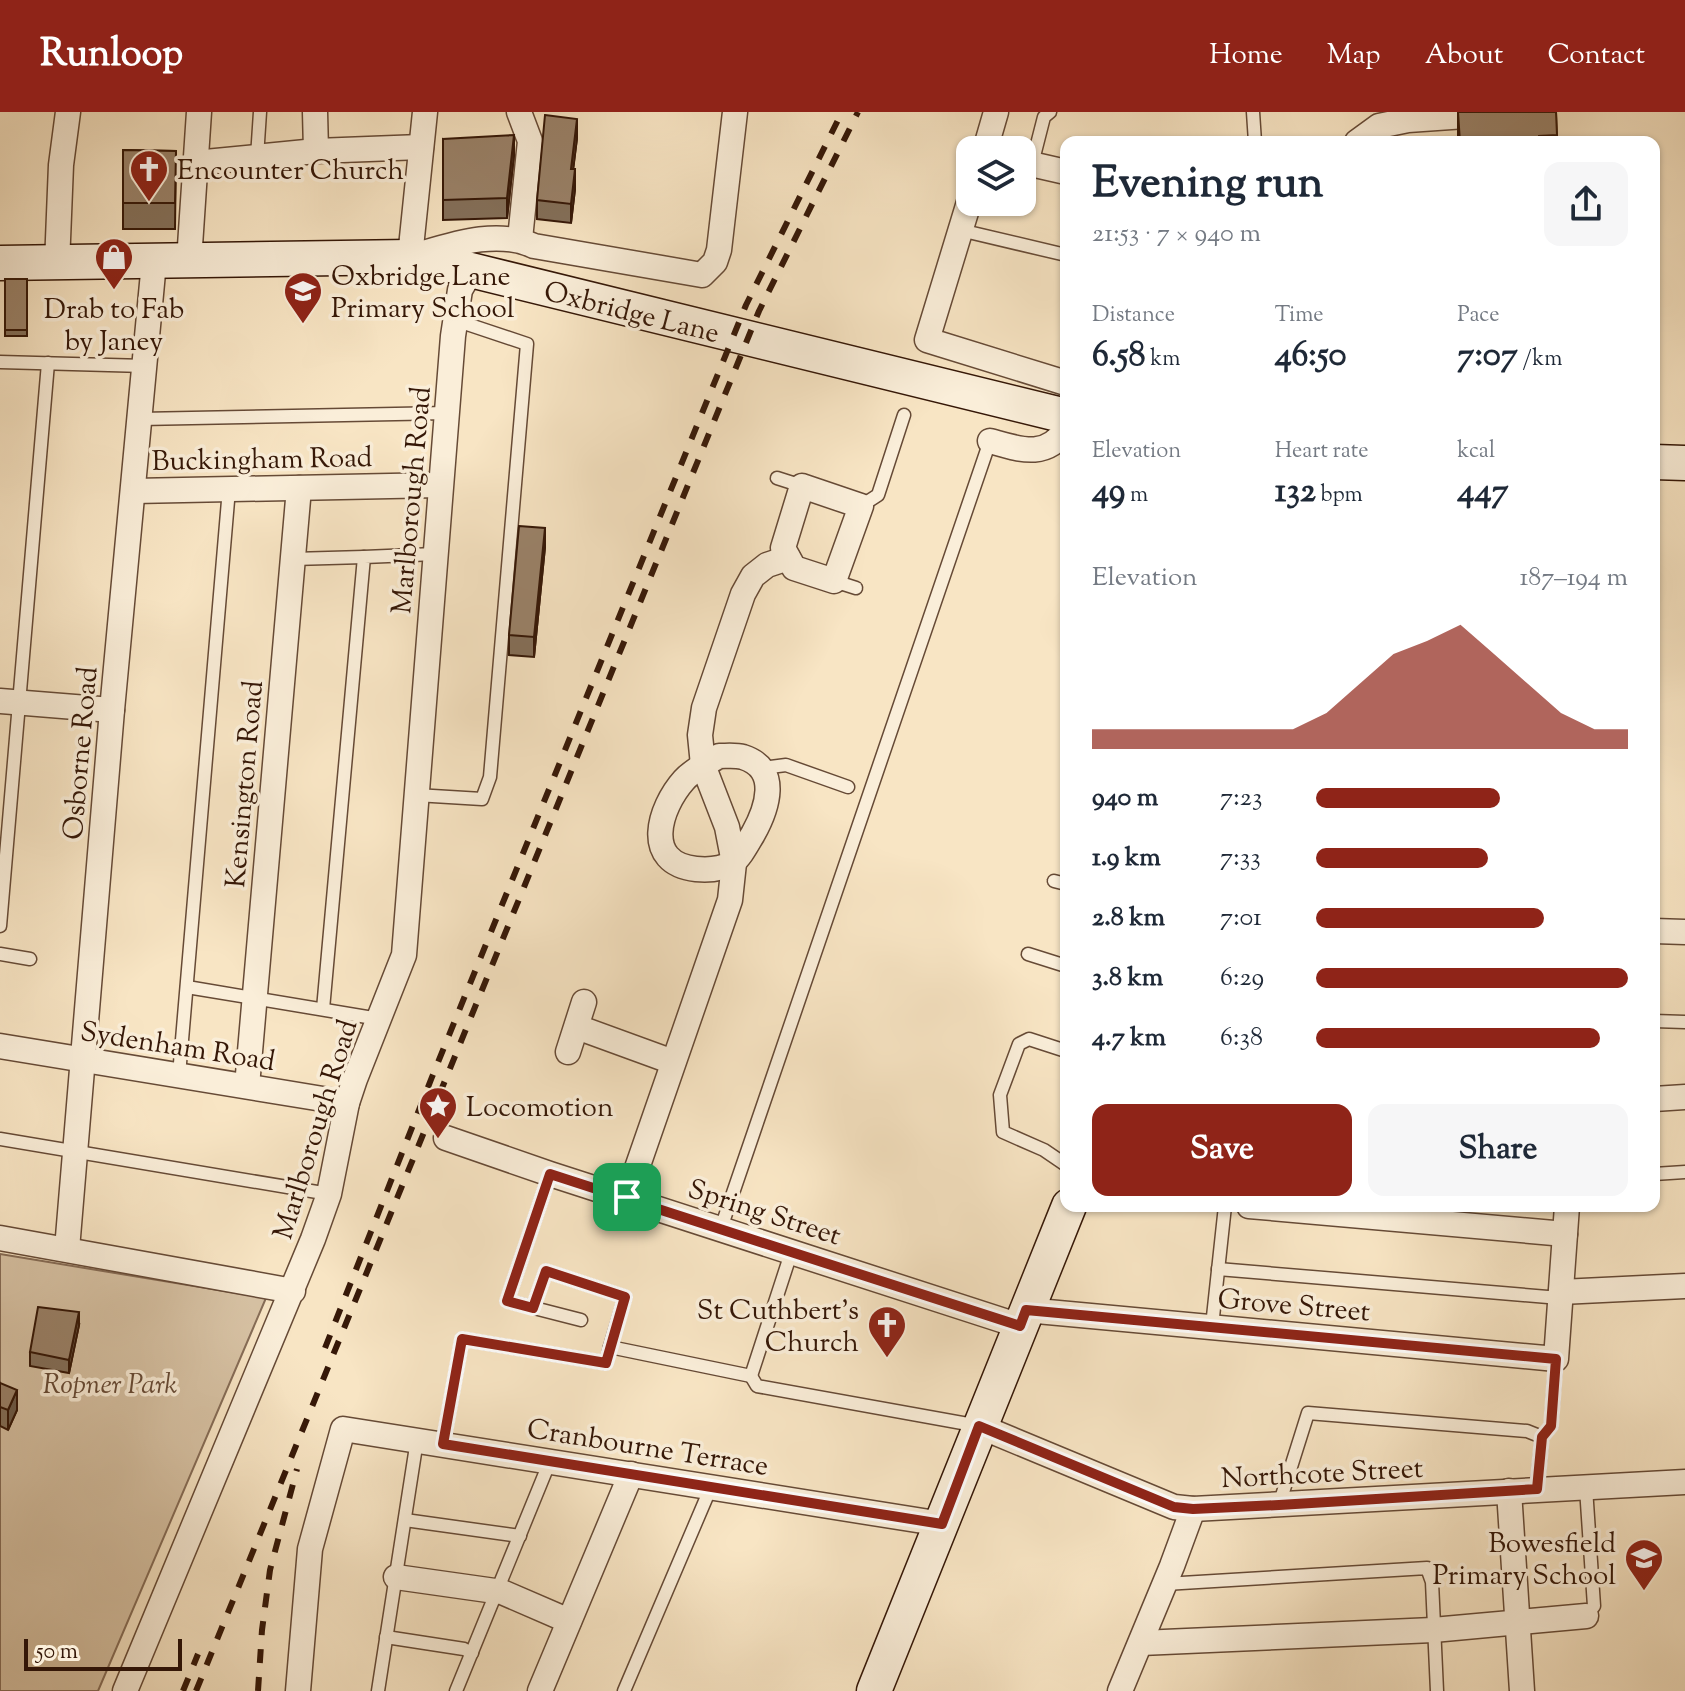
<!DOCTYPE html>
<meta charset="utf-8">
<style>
:root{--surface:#fff;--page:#f6f6f7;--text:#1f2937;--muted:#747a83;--accent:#8f2418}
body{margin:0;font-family:"Sorts Mill Goudy",serif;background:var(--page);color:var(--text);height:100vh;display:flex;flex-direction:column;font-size:30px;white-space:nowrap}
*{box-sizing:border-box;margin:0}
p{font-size:26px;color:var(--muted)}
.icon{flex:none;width:44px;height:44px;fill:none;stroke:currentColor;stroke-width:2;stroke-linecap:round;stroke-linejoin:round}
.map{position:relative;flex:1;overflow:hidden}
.panel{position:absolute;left:1060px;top:24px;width:600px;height:1076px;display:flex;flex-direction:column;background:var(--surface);border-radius:16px;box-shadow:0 2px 6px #0004}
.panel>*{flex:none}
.buttons{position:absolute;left:956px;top:24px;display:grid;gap:16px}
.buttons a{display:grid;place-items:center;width:80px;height:80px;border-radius:16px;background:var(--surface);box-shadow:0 2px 6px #0004;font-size:40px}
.scale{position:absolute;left:24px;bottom:20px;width:158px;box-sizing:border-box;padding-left:8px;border:4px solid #351707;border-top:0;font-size:22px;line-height:28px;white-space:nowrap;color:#351707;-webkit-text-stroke:6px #faeed9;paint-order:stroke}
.pin{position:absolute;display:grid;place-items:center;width:68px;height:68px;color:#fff;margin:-34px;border-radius:16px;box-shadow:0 4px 12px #0006}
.round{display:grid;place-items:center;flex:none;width:84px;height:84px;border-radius:16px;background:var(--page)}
.overview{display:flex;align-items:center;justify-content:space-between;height:136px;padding:0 32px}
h1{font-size:44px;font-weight:800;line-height:60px}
.stats{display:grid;grid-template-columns:repeat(3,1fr);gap:12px;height:136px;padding:8px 32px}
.stats div{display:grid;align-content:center}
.stats b{font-size:34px;font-weight:800}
.stats small{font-size:22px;font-weight:400}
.stats p{font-size:22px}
.chart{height:224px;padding:16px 32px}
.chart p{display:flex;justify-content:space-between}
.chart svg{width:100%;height:144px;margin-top:8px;fill:var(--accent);opacity:.7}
.action{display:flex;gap:16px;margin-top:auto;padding:16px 32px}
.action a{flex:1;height:92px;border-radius:16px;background:var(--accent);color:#fff;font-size:32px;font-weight:800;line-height:92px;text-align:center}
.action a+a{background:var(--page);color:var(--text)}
ul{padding:0 32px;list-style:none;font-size:26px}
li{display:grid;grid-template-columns:128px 96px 1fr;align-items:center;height:60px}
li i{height:20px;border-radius:10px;background:var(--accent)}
header{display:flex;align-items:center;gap:48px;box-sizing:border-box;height:112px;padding:0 40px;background:var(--accent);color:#fff}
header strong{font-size:38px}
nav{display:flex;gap:44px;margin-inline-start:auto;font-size:28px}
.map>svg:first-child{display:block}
.park{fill:#d7c2a4;stroke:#866c56;stroke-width:2}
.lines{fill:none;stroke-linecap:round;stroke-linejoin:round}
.lane-casing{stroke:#664a36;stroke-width:15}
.street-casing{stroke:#664a36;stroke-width:27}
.secondary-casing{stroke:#351707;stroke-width:37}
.lane{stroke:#faeed9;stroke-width:12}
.street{stroke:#faeed9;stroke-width:24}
.secondary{stroke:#faeed9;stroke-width:34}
.rail{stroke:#351707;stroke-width:6;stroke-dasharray:14 14;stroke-linecap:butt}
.wall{fill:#84705a;stroke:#351707;stroke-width:2}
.shaded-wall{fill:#6c5b4a;stroke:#351707;stroke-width:2}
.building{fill:#9a8269;stroke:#351707;stroke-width:2}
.route-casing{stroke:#fff;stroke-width:16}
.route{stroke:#8f2418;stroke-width:10}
.labels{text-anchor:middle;stroke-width:7;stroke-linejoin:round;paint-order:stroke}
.poi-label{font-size:28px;fill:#351707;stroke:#faeed9;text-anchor:start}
.street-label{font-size:28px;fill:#351707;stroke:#faeed9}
.park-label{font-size:28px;font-style:italic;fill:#664a36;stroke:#faeed9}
</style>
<header>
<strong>Runloop</strong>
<nav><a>Home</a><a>Map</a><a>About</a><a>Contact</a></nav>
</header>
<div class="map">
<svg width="1685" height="1579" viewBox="0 0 1685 1579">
<rect width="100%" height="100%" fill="#f8e5c4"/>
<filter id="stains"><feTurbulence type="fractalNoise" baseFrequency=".0025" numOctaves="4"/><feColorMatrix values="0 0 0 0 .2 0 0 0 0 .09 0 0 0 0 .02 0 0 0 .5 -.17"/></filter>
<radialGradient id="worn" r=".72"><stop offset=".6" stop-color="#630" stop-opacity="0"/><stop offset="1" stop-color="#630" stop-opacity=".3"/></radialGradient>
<polygon class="park" points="0,1142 266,1186 98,1579 0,1579"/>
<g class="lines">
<defs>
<g id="lane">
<polyline points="1253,0 1255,30"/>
<polyline points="257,45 260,0"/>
<polyline points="1032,52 1044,5 1050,0"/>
<polyline points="960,118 1066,143"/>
<polyline points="0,250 145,254"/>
<polyline points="140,307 447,301"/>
<polyline points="777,366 802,374"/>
<polyline points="861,394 878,383 904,303"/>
<polyline points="293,447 364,445"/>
<polyline points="834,469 856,476"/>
<polyline points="762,656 786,653 848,675"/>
<polyline points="416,683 482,687 490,665 527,232 455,208"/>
<polyline points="1054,769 1066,772"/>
<polyline points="0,814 48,251"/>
<polyline points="0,842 30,847"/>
<polyline points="1028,842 1066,854"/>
<polyline points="187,875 379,907"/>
<polyline points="323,897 364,445 435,442"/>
<polyline points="1654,909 1685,910"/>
<polyline points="1066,939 1029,927 1019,932 1000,983 1003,1020 1044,1038 1066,1053"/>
<polyline points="179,963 229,377"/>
<polyline points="0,1027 329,1082"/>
<polyline points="550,1062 507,1189 581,1208"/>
<polyline points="1654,1062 1685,1060"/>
<polyline points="721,1116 990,329"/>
<polyline points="1218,1157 1560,1186"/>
<polyline points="533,1196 546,1159 625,1185 610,1235 751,1264 792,1138"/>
<polyline points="1212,1214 1225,1094"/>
<polyline points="751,1264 757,1274 979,1314"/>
<polyline points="443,1332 462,1227 606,1251 610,1235"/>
<polyline points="1586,1376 1594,1494 1586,1504"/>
<polyline points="1537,1377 1542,1325 1551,1314 1556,1247"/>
<polyline points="1279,1393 1308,1301 1527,1319 1542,1325"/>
<polyline points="405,1408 520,1424"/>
<polyline points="1165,1472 1427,1456 1432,1470 1437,1579"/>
<polyline points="386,1525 464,1537 472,1541"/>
<polyline points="378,1579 417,1328"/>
<polyline points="456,1579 550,1349"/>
<polyline points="624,1579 711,1375"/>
</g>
<g id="street">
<polyline points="315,0 316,39"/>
<path d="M425,0L410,145C449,134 495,116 534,134L702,163L715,150L719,138L735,0"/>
<polyline points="519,0 530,29 520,127"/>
<polyline points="1357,30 1379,14 1408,8 1523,0"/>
<polyline points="985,38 996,0"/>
<polyline points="1022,50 1066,60"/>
<polyline points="195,51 316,39 421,35"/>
<polyline points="970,87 927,228 1066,271"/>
<polyline points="189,149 199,0"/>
<polyline points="57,152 61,53 68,0"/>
<path d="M990,329C1019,337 1046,348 1066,317"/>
<polygon points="802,374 861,394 834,469 794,456 783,436"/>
<polyline points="134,379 440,373"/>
<polyline points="0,589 112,598"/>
<path d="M719,644C727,644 736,643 743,645C781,657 767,697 753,722C748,730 740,746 732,751C722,757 707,758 696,757C642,751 659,696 684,668C693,658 707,651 719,644Z"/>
<polyline points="1654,819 1685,820"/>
<polyline points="577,915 673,950"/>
<polyline points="0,934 347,991"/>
<polyline points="568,940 584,890"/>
<polyline points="247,974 299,376"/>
<polyline points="1654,987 1685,985"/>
<polyline points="446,1026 550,1062 1020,1214"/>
<polyline points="627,1085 730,788 734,751 727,715 703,653 700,623 704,596 743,482 753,464 767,453 788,446"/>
<polyline points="1249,1094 1565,1122"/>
<polyline points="0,1126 293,1179"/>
<polyline points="67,1137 112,598 154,150"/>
<polyline points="1561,1180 1685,1174"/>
<polyline points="1026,1198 1556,1247 1567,1094"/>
<polyline points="979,1314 1174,1395 1193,1397 1685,1370"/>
<polyline points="1509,1379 1522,1579"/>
<polyline points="396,1465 502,1480 569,1509"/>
<polyline points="1141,1531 1433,1518 1586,1504"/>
<polyline points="125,1579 313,1127 329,1082 347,991 355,967 404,843 453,224 460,178 471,159"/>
<polyline points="298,1579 310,1437 343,1317 942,1412"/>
<polyline points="540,1579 631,1362"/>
<polyline points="1120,1579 1172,1454 1193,1397"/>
</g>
<g id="secondary">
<polyline points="0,151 410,145 434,149 1066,304"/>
<polyline points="1654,350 1685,351"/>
<polyline points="874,1579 1069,1094"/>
</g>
</defs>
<use href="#lane" class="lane-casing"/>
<use href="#street" class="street-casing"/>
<use href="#secondary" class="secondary-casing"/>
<use href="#lane" class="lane"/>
<use href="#street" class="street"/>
<use href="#secondary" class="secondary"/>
<g class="rail">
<polyline points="325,1236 432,965 746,193 842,0"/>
<polyline points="183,1579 198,1542"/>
<polyline points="196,1579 759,199 858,0"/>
<polyline points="258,1579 262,1518 270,1458 297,1357"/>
</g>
</g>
<g class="wall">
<polygon points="1458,0 1556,0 1557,30 1458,30"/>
<polygon points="577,26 573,57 575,77 571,111 537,107 537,88"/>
<polygon points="443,27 514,43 507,106 443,108"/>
<polygon points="123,38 176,39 175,117 123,117"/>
<rect x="5" y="167" width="22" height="57"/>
<polygon points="545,435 534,545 509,543 509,523"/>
<polygon points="79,1213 69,1261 30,1254 30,1240"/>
<polygon points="0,1271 17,1298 8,1318 0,1314"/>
</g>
<g class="shaded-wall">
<polygon points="577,7 577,26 571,76 571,57"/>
<polygon points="514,23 514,43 507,106 507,86"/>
<polygon points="575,57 575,77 571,111 571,92"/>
<polygon points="545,416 545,435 534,545 534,525"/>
<polygon points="79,1200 79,1213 69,1261 69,1248"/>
<polygon points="17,1278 17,1298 8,1318 8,1298"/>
</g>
<g class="building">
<polygon points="1458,0 1556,0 1557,23 1539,24 1539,30 1460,30"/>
<polygon points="545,3 577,7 571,57 575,57 571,92 537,88"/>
<polygon points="514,23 507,86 443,88 443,27"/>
<polygon points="123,38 176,39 175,91 123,91"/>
<rect x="5" y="167" width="22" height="51"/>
<polygon points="519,414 545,416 534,525 509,523"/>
<polygon points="38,1195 79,1200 69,1248 30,1240"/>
<polygon points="0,1271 17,1278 8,1298 0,1295"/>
</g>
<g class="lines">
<defs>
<polygon id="route" points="550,1062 1020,1214 1026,1198 1556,1247 1551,1314 1542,1325 1537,1377 1279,1393 1193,1397 1174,1395 979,1314 942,1412 443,1332 462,1227 606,1251 625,1185 546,1159 533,1196 507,1189"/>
</defs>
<use href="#route" class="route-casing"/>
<use href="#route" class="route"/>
</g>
<defs>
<symbol id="church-pin" viewBox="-11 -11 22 30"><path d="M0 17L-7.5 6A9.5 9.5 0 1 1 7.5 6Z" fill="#8f2418" stroke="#faeed9"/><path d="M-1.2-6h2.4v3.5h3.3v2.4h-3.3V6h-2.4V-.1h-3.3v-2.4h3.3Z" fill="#fff"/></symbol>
<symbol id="shop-pin" viewBox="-11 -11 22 30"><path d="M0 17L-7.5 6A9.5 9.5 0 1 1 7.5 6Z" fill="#8f2418" stroke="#faeed9"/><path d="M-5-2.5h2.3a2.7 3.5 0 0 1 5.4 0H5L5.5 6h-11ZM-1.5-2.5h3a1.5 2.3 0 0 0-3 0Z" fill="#fff"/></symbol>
<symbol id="school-pin" viewBox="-11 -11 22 30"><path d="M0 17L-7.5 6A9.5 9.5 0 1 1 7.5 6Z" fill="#8f2418" stroke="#faeed9"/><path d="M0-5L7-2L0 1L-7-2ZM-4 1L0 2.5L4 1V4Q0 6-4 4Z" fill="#fff"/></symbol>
<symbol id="sight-pin" viewBox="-11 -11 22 30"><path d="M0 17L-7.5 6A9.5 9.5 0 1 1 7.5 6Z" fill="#8f2418" stroke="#faeed9"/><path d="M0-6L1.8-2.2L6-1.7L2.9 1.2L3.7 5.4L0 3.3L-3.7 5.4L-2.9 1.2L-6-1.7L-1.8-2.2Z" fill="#fff"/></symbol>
</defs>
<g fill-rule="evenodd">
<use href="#church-pin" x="127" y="35" width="44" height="60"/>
<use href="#shop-pin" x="92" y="123" width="44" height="60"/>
<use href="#school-pin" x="281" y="157" width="44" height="60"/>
<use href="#sight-pin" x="416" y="972" width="44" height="60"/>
<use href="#church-pin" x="865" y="1191" width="44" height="60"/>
<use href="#school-pin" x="1622" y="1424" width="44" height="60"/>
</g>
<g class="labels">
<g class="poi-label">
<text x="177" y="67">Encounter Church</text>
<text x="331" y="173">Oxbridge Lane<tspan x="331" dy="32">Primary School</tspan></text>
<text x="114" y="206" text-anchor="middle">Drab to Fab<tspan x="114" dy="32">by Janey</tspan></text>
<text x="466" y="1004">Locomotion</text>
<text x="859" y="1207" text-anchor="end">St Cuthbert's<tspan x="859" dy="32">Church</tspan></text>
<text x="1616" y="1440" text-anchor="end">Bowesfield<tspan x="1616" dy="32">Primary School</tspan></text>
</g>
<g class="street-label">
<text transform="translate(632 199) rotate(14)" y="10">Oxbridge Lane</text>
<text transform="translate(262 346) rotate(-1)" y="10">Buckingham Road</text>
<text transform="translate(410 388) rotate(-85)" y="10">Marlborough Road</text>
<text transform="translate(79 641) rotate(-85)" y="10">Osborne Road</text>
<text transform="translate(243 672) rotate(-85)" y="10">Kensington Road</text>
<text transform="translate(178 933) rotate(9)" y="10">Sydenham Road</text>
<text transform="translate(314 1017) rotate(-73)" y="10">Marlborough Road</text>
<text transform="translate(765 1099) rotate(18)" y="10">Spring Street</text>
<text transform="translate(1294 1192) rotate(5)" y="10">Grove Street</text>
<text transform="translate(648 1334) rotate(9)" y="10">Cranbourne Terrace</text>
<text transform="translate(1322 1360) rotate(-3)" y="10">Northcote Street</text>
</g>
<g class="park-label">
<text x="110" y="1281">Ropner Park</text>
</g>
</g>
<rect width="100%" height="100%" filter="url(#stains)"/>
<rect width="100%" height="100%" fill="url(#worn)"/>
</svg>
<div class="buttons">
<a><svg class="icon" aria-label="layers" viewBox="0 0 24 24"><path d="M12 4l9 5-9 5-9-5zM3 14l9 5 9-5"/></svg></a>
</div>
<div class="scale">50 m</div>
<div class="pin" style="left:627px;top:1085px;background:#1e9e55"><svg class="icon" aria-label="arrive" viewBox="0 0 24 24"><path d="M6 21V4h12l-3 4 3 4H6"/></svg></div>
<section class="panel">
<div class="overview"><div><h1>Evening run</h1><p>21:53 · 7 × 940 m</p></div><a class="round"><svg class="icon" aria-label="share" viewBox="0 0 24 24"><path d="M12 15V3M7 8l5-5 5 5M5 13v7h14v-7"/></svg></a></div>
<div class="stats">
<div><p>Distance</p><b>6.58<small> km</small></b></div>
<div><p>Time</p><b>46:50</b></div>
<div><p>Pace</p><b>7:07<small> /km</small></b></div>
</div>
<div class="stats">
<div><p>Elevation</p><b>49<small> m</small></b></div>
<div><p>Heart rate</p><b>132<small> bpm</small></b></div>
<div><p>kcal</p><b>447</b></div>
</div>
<div class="chart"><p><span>Elevation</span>187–194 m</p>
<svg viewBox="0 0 160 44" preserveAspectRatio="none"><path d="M0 44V38L10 38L20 38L30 38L40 38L50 38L60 38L70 33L80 24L90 15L100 11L110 6L120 15L130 24L140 33L150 38L160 38V44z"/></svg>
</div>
<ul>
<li><b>940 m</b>7:23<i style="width:59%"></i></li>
<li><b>1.9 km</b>7:33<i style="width:55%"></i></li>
<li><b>2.8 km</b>7:01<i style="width:73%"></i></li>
<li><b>3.8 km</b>6:29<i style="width:100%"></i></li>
<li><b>4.7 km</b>6:38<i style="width:91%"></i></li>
</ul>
<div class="action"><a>Save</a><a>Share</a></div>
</section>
</div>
